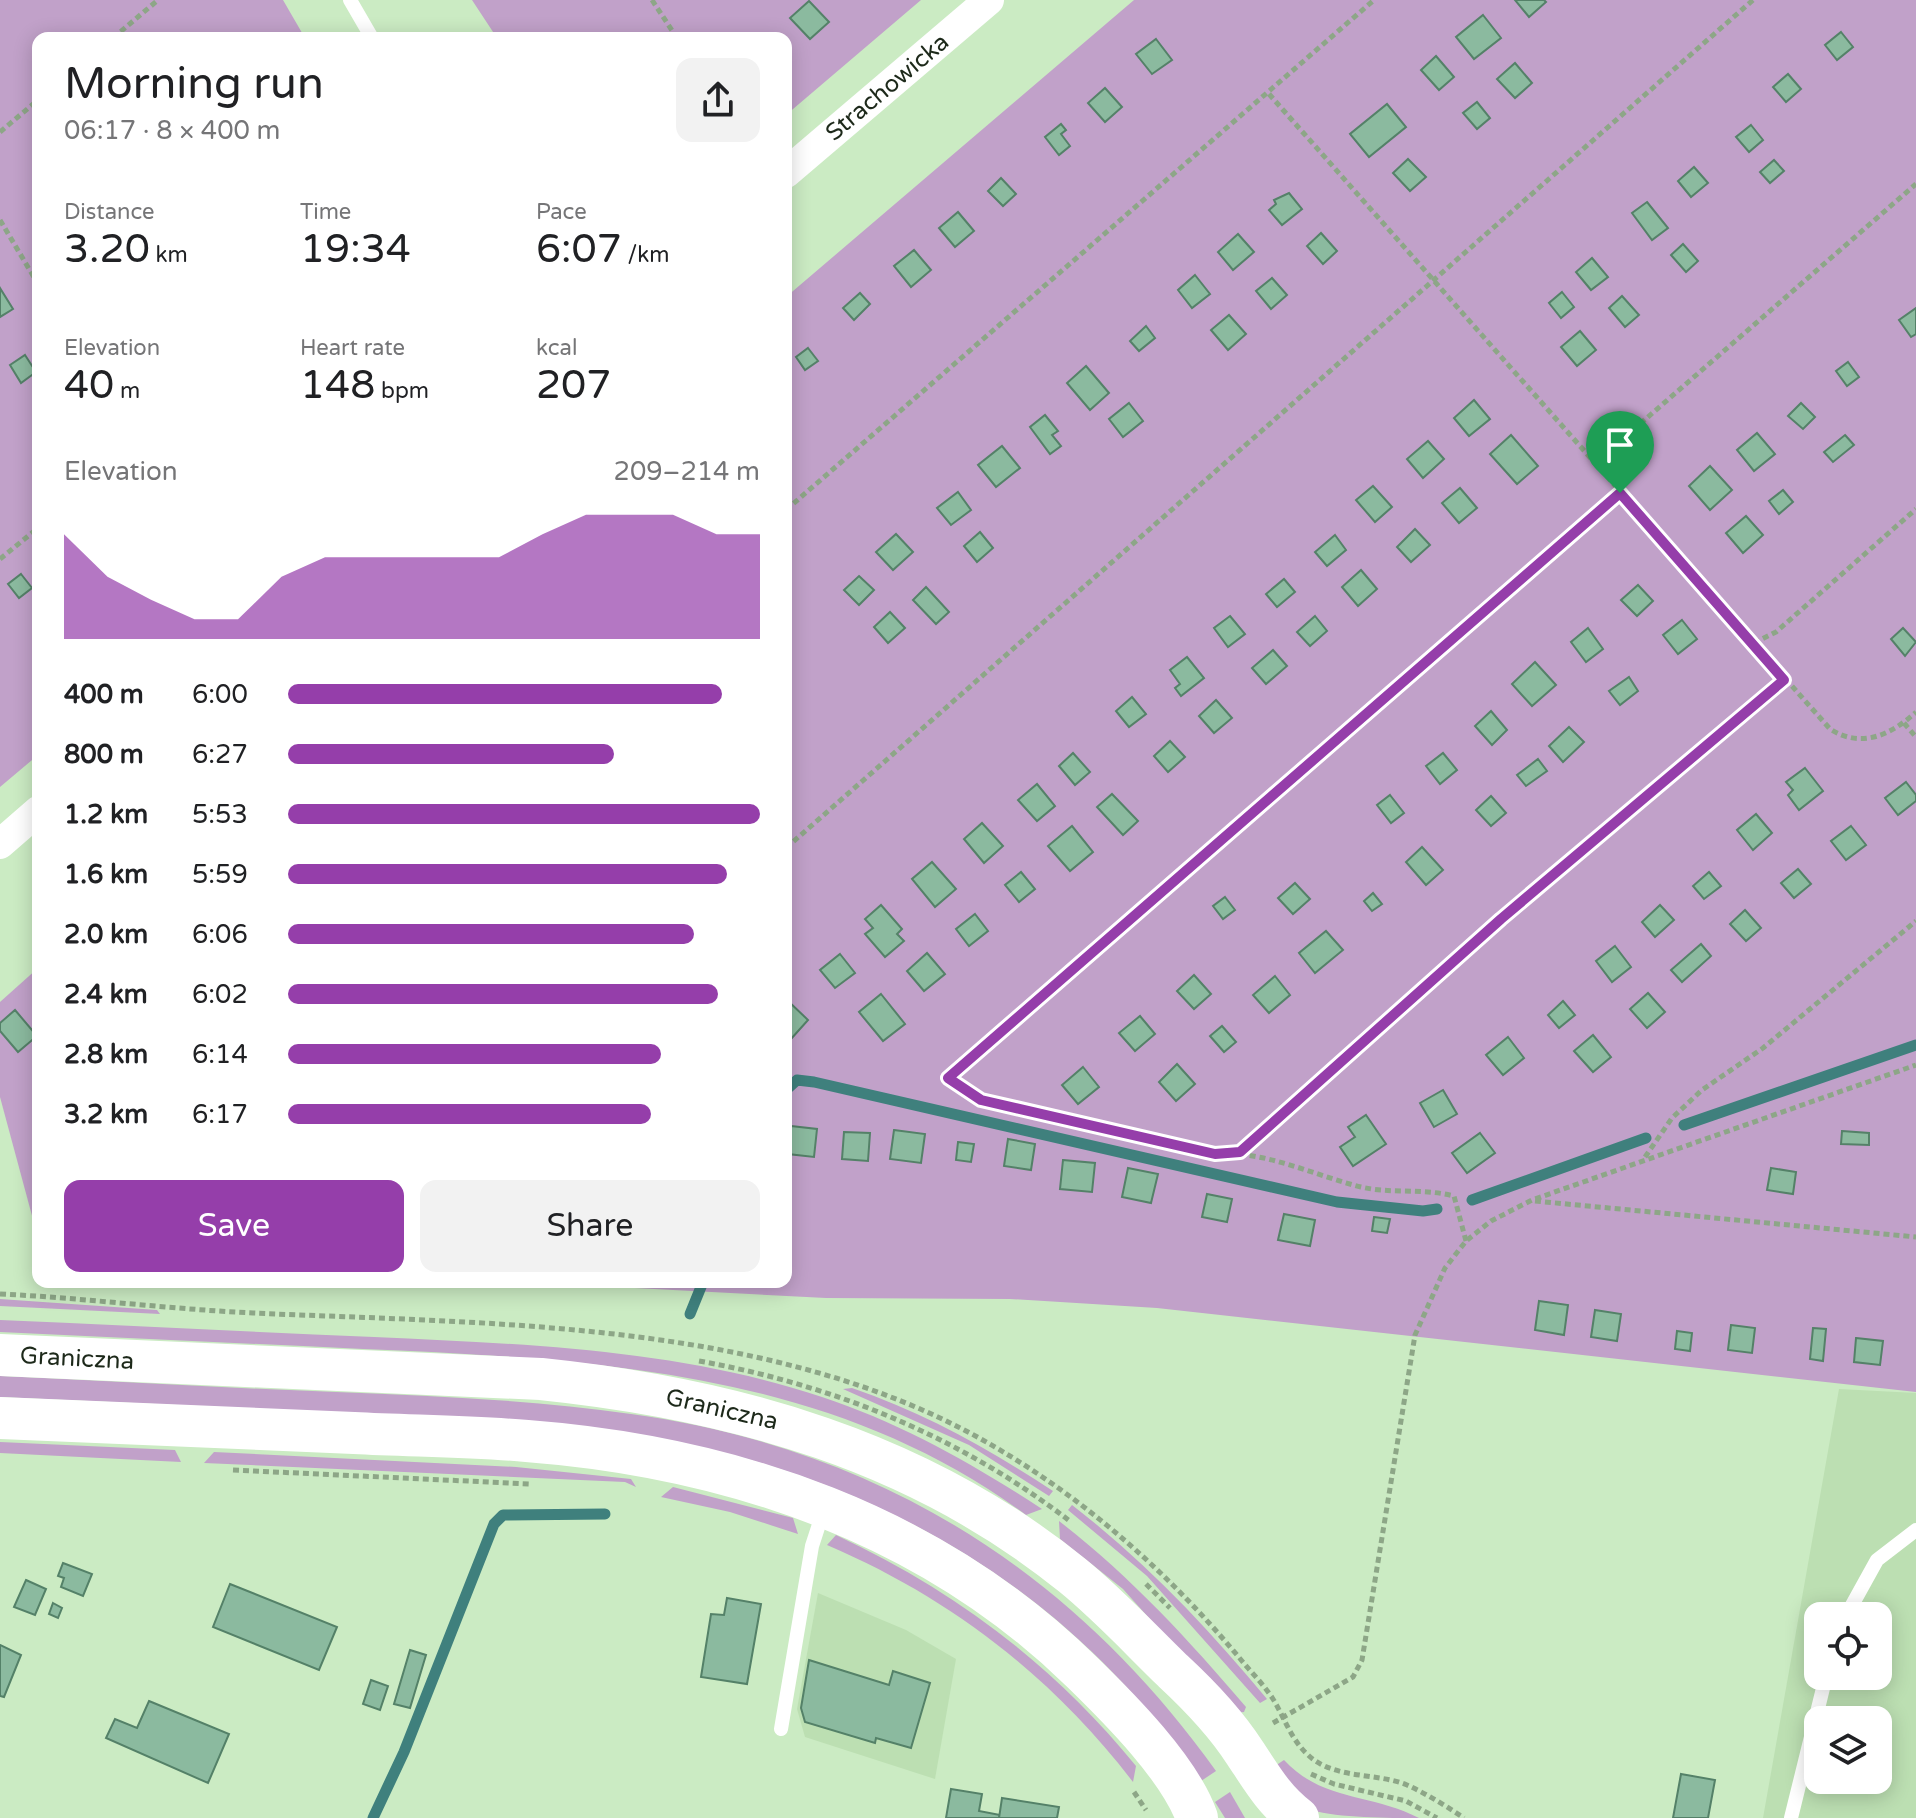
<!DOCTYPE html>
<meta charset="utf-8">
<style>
:root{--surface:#fff;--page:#f2f2f2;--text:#202124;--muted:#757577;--accent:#953eaa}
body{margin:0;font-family:"Varela Round",sans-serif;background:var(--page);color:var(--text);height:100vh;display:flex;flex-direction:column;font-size:30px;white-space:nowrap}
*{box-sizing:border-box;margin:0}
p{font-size:26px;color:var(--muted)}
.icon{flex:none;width:44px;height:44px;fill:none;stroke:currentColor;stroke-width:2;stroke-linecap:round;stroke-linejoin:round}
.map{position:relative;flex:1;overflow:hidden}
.sheet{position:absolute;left:32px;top:32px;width:760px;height:1256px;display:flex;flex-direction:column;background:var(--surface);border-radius:16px;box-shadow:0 4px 20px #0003}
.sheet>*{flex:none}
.fabs{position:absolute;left:1804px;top:1602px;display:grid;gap:16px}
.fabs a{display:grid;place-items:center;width:88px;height:88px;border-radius:16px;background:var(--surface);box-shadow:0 4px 20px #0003;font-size:40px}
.pin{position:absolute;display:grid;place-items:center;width:68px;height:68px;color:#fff;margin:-82px -34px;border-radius:50% 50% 50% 0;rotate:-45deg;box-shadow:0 0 8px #0007}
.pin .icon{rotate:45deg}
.round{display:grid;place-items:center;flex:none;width:84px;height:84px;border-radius:16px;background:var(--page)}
.overview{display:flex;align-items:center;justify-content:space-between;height:136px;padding:0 32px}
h1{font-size:44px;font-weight:600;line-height:60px}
.figures{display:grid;grid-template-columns:repeat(3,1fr);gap:12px;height:136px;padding:8px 32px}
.figures div{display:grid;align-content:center}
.figures b{font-size:40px;font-weight:600}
.figures small{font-size:22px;font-weight:400}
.figures p{font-size:22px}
.chart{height:224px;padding:16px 32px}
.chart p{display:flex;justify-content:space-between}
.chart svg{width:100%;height:144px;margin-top:8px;fill:var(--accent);opacity:.7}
.action{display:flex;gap:16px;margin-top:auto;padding:16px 32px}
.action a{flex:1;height:92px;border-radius:16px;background:var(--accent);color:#fff;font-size:32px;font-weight:600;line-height:92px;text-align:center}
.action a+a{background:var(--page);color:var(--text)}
ul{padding:0 32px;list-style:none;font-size:26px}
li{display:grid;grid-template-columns:128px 96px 1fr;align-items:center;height:60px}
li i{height:20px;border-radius:10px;background:var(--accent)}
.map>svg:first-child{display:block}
.built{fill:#bcdfb2;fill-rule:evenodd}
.green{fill:#c1a1c9}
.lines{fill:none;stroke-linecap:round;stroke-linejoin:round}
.stream{stroke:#3f807d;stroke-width:11}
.building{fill:#8bba9f;stroke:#548168;stroke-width:2}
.path{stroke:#8da687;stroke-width:5;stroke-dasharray:6 4;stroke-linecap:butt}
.lane{stroke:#fff;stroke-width:14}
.street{stroke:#fff;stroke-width:30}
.secondary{stroke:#fff;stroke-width:42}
.route-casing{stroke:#fff;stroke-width:16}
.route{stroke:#953eaa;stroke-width:10}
.labels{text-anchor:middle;stroke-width:6;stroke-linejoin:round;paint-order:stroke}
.street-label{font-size:24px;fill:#1d291a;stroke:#fff}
</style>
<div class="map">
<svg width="1916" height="1818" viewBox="0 0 1916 1818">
<rect width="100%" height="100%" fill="#cbebc3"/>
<g class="built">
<path d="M1839,1389L1916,1393V1818H1763ZM1818,1616H1878V1676H1818ZM1818,1720H1878V1780H1818Z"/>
<polygon points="818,1593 906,1630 956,1659 935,1779 805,1737 797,1709"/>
</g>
<g class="green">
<polygon points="0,0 283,0 305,38 38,38 38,755 0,787"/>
<polygon points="472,0 921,0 786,115 786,38 497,38"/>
<polygon points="1134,0 1916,0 1916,1392 1157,1308 1010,1299 826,1298 520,1282 786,1282 786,297"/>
<polygon points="38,968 38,1238 0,1097 0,1002"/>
<polygon points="0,1299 157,1310 160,1314 0,1306"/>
<path d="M0,1320C125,1325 250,1332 374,1337C525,1344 678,1349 822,1397C901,1423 973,1464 1042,1509L1026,1515C831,1371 596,1359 363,1349C242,1343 121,1338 0,1332Z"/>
<path d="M0,1376C112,1381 224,1388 336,1392C434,1396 534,1400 631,1414C878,1448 1072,1570 1216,1771L1201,1781C1066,1583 870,1474 636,1434C552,1419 463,1419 378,1415C252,1408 126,1403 0,1397Z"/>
<path d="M852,1388C925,1413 989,1449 1053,1491L1049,1496L969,1445L843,1389Z"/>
<polygon points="0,1442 175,1450 181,1462 0,1453"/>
<polygon points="214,1452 516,1467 631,1479 636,1487 625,1482 204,1463"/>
<polygon points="673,1487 793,1518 798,1534 730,1512 661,1497"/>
<path d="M1072,1505C1146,1562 1207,1627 1267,1699L1260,1703L1147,1576L1068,1510Z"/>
<path d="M1059,1521C1130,1576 1188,1639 1246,1707L1244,1712L1234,1713L1123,1589L1060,1539Z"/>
<path d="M836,1535C954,1590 1054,1665 1136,1766L1133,1782C1052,1676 949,1597 827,1545Z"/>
<path d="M1284,1760C1323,1802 1371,1793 1419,1818C1389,1818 1338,1818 1312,1810C1297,1800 1284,1781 1272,1768Z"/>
<polygon points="1230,1792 1245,1818 1225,1818 1215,1802"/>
</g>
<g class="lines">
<g class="stream">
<polyline points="786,1090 797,1080 814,1082 1337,1202 1423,1211 1437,1209"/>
<polyline points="1684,1125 1916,1045"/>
<polyline points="1472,1200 1646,1138"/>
<polyline points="690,1314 703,1282"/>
<polyline points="373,1818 404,1752 494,1524 503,1515 605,1514"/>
</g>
</g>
<g class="building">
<polygon points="1515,0 1544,0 1546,2 1529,17"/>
<polygon points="809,1 829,22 810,39 790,18"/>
<polygon points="1483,15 1501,38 1474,59 1456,37"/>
<polygon points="1841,32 1853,47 1837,60 1825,45"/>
<polygon points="1156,39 1172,60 1152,74 1136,54"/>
<polygon points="1436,56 1454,77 1439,90 1421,70"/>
<polygon points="1515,63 1532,83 1515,98 1497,79"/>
<polygon points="1788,74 1801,89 1786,102 1773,87"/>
<polygon points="1105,88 1122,107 1105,122 1088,103"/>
<polygon points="1477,102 1490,118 1477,129 1463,113"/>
<polygon points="1387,104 1406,127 1369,157 1350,134"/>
<polygon points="1061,124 1066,130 1061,134 1070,146 1059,155 1045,137"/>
<polygon points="1751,125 1763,140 1749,152 1736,137"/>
<polygon points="1408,159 1426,177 1410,191 1393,173"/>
<polygon points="1774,160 1784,171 1770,183 1760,172"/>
<polygon points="1694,167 1708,183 1691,197 1678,181"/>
<polygon points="1001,178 1016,194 1003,206 988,191"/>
<polygon points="1289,193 1302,209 1282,225 1269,210 1276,204 1274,200"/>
<polygon points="1647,202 1668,228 1652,240 1632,213"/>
<polygon points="958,212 974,231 955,247 939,228"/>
<polygon points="1321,233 1337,251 1323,264 1307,246"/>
<polygon points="1238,234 1254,252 1233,270 1218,252"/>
<polygon points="1683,244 1698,261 1686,272 1671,255"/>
<polygon points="914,250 931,270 911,287 894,266"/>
<polygon points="1592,258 1608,277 1591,290 1576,272"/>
<polygon points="1195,275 1210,294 1192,308 1178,290"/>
<polygon points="1272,278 1287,295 1271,309 1256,291"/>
<polygon points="0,288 13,309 0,317"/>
<polygon points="1562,292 1574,307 1561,318 1549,303"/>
<polygon points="860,293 870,304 854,320 843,308"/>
<polygon points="1622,296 1639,315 1625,327 1609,308"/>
<polygon points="1916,308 1916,334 1911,337 1899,320"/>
<polygon points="1229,315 1246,334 1228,350 1211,330"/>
<polygon points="1146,326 1155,338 1139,351 1130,341"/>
<polygon points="1580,331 1596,350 1577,366 1561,347"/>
<polygon points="808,348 818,361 805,370 796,357"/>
<polygon points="25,355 36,372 21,383 10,365"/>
<polygon points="1848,362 1859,377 1847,386 1836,371"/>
<polygon points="1086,366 1109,393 1090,410 1067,383"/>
<polygon points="1474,400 1490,419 1469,436 1454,418"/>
<polygon points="1129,403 1143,421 1123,437 1109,419"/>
<polygon points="1801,403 1815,417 1803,429 1788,416"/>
<polygon points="1045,415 1058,431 1052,435 1061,446 1050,454 1030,427"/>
<polygon points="1757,433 1775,454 1754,471 1737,450"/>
<polygon points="1511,435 1538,466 1517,484 1490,454"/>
<polygon points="1845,435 1854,445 1833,462 1824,452"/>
<polygon points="1428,441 1444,459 1423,478 1407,459"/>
<polygon points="1002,446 1020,468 996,487 978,465"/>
<polygon points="1710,466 1732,490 1710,510 1689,486"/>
<polygon points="1373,486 1392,507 1375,522 1356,500"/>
<polygon points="1460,488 1477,508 1459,523 1442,503"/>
<polygon points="1783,490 1793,502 1779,514 1769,501"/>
<polygon points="958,492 971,510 951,525 937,508"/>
<polygon points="1746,516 1763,535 1743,553 1726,533"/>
<polygon points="1415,529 1430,545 1411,562 1397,547"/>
<polygon points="980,532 993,548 977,562 964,546"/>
<polygon points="896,534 913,552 893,570 876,552"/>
<polygon points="1335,535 1346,550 1327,566 1315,552"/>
<polygon points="1361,570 1377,589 1358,606 1342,587"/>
<polygon points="21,574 32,588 19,598 8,584"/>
<polygon points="859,576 874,590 859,605 844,590"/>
<polygon points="1284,579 1295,592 1277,607 1266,594"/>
<polygon points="1638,585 1653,601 1637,616 1621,600"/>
<polygon points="926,587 949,612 936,624 913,600"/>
<polygon points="890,612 905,628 888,643 874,627"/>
<polygon points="1230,616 1245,634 1228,647 1214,628"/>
<polygon points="1315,616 1327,631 1310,646 1297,632"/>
<polygon points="1682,620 1697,639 1678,654 1663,635"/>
<polygon points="1588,628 1603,649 1586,662 1571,642"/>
<polygon points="1903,628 1916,642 1905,656 1891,639"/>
<polygon points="1273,650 1287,666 1266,684 1252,668"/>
<polygon points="1187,657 1204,678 1181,696 1175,688 1180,684 1170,670"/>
<polygon points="1535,662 1556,685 1532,706 1512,684"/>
<polygon points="1629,677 1638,691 1620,705 1609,691"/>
<polygon points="1132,697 1146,714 1129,727 1116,711"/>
<polygon points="1216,700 1232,718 1214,733 1199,716"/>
<polygon points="1491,711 1507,730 1492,745 1475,726"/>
<polygon points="1569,727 1584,742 1563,762 1549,746"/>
<polygon points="1170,741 1185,757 1168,772 1154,756"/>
<polygon points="1073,753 1090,772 1075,785 1059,766"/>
<polygon points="1443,753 1457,770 1440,784 1426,766"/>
<polygon points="1538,759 1547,771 1526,786 1517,775"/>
<polygon points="1805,768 1823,791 1799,810 1788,795 1793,790 1786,782"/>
<polygon points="1906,782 1916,795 1916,801 1898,815 1885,798"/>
<polygon points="1037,784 1055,806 1037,821 1018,800"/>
<polygon points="1112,794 1138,821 1123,835 1097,807"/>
<polygon points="1390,795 1404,813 1391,823 1377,805"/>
<polygon points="1491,796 1506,813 1491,826 1476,810"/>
<polygon points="1756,814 1772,833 1753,850 1737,830"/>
<polygon points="982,823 1003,846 984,863 964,839"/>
<polygon points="1072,826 1093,852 1070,871 1048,846"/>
<polygon points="1851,826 1866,845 1846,860 1831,841"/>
<polygon points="1422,847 1443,870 1426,885 1406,862"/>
<polygon points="932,862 956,889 935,907 912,879"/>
<polygon points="1798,869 1811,884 1794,898 1781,883"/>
<polygon points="1021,872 1035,889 1019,902 1005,885"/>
<polygon points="1709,872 1721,886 1704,899 1693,886"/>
<polygon points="1295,883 1310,899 1293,914 1278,898"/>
<polygon points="1373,893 1382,904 1372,911 1364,901"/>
<polygon points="1225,897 1235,910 1223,919 1213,906"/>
<polygon points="881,905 902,929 897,934 904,941 885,957 865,934 873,928 865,919"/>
<polygon points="1660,905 1674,920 1655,937 1642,922"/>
<polygon points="1745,910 1761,928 1746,941 1730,924"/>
<polygon points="975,914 988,931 969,946 956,929"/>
<polygon points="1326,931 1343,950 1315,973 1299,953"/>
<polygon points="1701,944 1711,956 1682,982 1671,970"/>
<polygon points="1615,946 1631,967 1612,982 1596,961"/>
<polygon points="927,953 945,974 924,991 907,971"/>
<polygon points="840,954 855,973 835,988 820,970"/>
<polygon points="1194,975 1211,994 1194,1009 1177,991"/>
<polygon points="1275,976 1290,995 1269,1013 1253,995"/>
<polygon points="1648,993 1665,1012 1647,1028 1630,1009"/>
<polygon points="881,994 905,1024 883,1041 859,1012"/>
<polygon points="786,999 808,1020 791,1039 786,1034"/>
<polygon points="1563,1001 1575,1015 1559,1028 1548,1015"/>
<polygon points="15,1010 37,1036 18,1052 0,1031 0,1023"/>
<polygon points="1140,1016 1155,1034 1135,1051 1119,1033"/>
<polygon points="1222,1026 1236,1042 1224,1052 1210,1036"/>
<polygon points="1593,1035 1611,1057 1593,1072 1574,1051"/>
<polygon points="1508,1037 1524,1058 1503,1075 1486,1055"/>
<polygon points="1177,1064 1195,1084 1176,1101 1159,1082"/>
<polygon points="1083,1067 1099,1087 1078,1104 1062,1085"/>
<polygon points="1443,1090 1457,1114 1434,1127 1420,1103"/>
<polygon points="1366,1115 1386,1144 1353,1166 1340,1147 1355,1137 1348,1127"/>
<polygon points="791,1126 817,1129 814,1157 788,1154"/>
<polygon points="894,1130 925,1134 921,1163 890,1159"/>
<polygon points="1842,1131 1869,1133 1869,1145 1841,1144"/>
<polygon points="844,1132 870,1133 868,1161 842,1159"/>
<polygon points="1480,1133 1495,1153 1467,1173 1452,1153"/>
<polygon points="1008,1139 1035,1144 1031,1170 1004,1166"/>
<polygon points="958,1142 974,1144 971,1162 956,1160"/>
<polygon points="1063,1160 1095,1163 1092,1192 1060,1189"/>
<polygon points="1128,1168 1158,1174 1151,1203 1122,1197"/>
<polygon points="1771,1168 1796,1172 1793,1194 1767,1190"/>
<polygon points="1207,1194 1232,1199 1227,1222 1202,1217"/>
<polygon points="1284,1214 1315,1220 1310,1246 1278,1240"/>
<polygon points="1374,1217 1390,1219 1387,1233 1372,1231"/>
<polygon points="1539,1301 1568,1305 1564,1335 1535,1330"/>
<polygon points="1595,1310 1621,1314 1617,1341 1591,1337"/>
<polygon points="1731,1325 1755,1328 1752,1353 1728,1350"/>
<polygon points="1813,1328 1826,1329 1823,1361 1810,1359"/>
<polygon points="1677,1331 1692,1333 1690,1351 1675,1349"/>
<polygon points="1856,1338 1883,1341 1880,1365 1854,1362"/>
<polygon points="63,1563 92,1574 83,1596 61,1587 64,1578 58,1576"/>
<polygon points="26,1580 46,1589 35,1615 14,1607"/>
<polygon points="230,1584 337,1627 319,1670 213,1627"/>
<polygon points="727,1598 761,1604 747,1684 701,1677 711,1614 724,1615"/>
<polygon points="53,1603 62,1608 58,1618 49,1614"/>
<polygon points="0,1645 21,1655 4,1697 0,1696"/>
<polygon points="410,1650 426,1655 410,1708 394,1704"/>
<polygon points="809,1660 889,1685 893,1671 930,1683 911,1748 876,1738 875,1743 805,1722 801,1708"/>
<polygon points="371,1680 388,1686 380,1710 363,1704"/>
<polygon points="149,1701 229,1734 208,1783 106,1738 115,1719 137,1728"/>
<polygon points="1681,1774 1715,1780 1708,1818 1673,1818"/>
<polygon points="951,1789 982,1794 979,1811 1000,1815 999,1818 946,1818"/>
<polygon points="1002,1798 1059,1807 1057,1818 999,1818"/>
</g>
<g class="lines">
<g class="path">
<polyline points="652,0 677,38"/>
<polyline points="113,38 158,0"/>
<path d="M1269,94L1830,729C1861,749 1891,735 1916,712"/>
<polyline points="0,132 38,100"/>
<polyline points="0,220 38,284"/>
<polyline points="1595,463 1916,184"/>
<polyline points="786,510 1374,0"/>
<polyline points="0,559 38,528"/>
<polyline points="1754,643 1776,632 1916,509"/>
<polyline points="1904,723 1916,737"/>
<polyline points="786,848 1753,0"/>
<polyline points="1240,1152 1501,919 1784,680"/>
<polyline points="1645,1157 1672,1118 1702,1090 1763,1048 1916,921"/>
<polyline points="36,1178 38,1176"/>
<polyline points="1535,1201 1916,1237"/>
<path d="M1466,1241L1454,1196C1423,1188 1391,1194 1361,1187C1313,1175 1264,1150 1215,1154L981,1100L948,1078L1620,493"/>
<path d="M0,1294C85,1298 168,1309 253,1313C494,1324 774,1320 988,1443C1086,1499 1170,1574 1242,1661C1252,1673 1264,1685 1273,1699C1284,1717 1291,1739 1307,1754C1333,1780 1376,1772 1407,1785C1427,1794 1446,1806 1464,1818"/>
<path d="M699,1361C834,1385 961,1437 1071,1522"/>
<polyline points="233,1470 530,1484"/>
<polyline points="1146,1584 1170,1608"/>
<polyline points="1273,1723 1353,1677 1362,1660 1415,1335 1445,1268 1466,1241 1491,1221 1532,1200 1916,1065"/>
<polyline points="1311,1774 1334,1784 1406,1801 1437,1818"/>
<polyline points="1134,1792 1146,1810"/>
</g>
<g class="lane">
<polyline points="350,0 372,38"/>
<polyline points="1846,1616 1877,1560 1916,1530"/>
<polyline points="781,1729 812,1546 824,1509"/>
<polyline points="1791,1818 1826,1676"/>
</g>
<g class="street">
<polyline points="786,173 989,0"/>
<polyline points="0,844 38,811"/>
</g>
<g class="secondary">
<path d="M0,1355L541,1379C735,1399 919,1451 1072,1575C1108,1604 1140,1639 1173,1671C1200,1696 1225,1722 1245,1753C1261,1777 1274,1800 1298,1818"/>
<path d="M0,1418C118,1423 236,1428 354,1433C411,1436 470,1436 527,1441C734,1457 932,1525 1082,1672C1119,1708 1180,1769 1197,1818"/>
</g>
</g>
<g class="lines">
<defs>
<polygon id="route" points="1620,493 1784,680 1501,919 1240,1152 1215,1154 981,1100 948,1078"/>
</defs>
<use href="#route" class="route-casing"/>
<use href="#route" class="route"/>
</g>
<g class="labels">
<g class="street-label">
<text transform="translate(887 87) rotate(-40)" y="8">Strachowicka</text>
<text transform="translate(77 1358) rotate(3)" y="8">Graniczna</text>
<text transform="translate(722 1409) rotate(13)" y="8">Graniczna</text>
</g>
</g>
</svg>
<div class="fabs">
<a><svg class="icon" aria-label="locate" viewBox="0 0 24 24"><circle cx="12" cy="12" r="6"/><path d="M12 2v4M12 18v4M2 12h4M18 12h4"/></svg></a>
<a><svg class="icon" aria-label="layers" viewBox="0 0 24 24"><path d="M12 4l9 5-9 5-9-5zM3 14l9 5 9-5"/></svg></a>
</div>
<div class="pin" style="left:1620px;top:493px;background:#1e9e55"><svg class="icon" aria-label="arrive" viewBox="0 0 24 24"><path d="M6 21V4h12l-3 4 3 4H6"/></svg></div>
<section class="sheet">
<div class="overview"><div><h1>Morning run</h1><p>06:17 · 8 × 400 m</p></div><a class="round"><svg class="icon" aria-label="share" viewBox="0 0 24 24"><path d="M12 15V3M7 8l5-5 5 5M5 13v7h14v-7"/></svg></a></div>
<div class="figures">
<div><p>Distance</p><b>3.20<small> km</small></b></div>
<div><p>Time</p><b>19:34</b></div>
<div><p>Pace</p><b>6:07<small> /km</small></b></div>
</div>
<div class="figures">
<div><p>Elevation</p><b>40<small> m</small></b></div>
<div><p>Heart rate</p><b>148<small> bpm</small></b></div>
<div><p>kcal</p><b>207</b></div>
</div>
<div class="chart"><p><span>Elevation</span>209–214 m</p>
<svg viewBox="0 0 160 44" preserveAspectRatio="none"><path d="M0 44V12L10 25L20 32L30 38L40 38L50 25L60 19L70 19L80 19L90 19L100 19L110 12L120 6L130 6L140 6L150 12L160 12V44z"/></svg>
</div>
<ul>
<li><b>400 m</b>6:00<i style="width:92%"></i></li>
<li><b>800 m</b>6:27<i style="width:69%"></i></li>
<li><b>1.2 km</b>5:53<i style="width:100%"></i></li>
<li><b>1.6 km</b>5:59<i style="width:93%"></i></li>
<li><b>2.0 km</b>6:06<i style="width:86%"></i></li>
<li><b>2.4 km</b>6:02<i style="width:91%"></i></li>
<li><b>2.8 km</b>6:14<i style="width:79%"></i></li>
<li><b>3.2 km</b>6:17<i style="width:77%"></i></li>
</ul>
<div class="action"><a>Save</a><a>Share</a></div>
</section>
</div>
